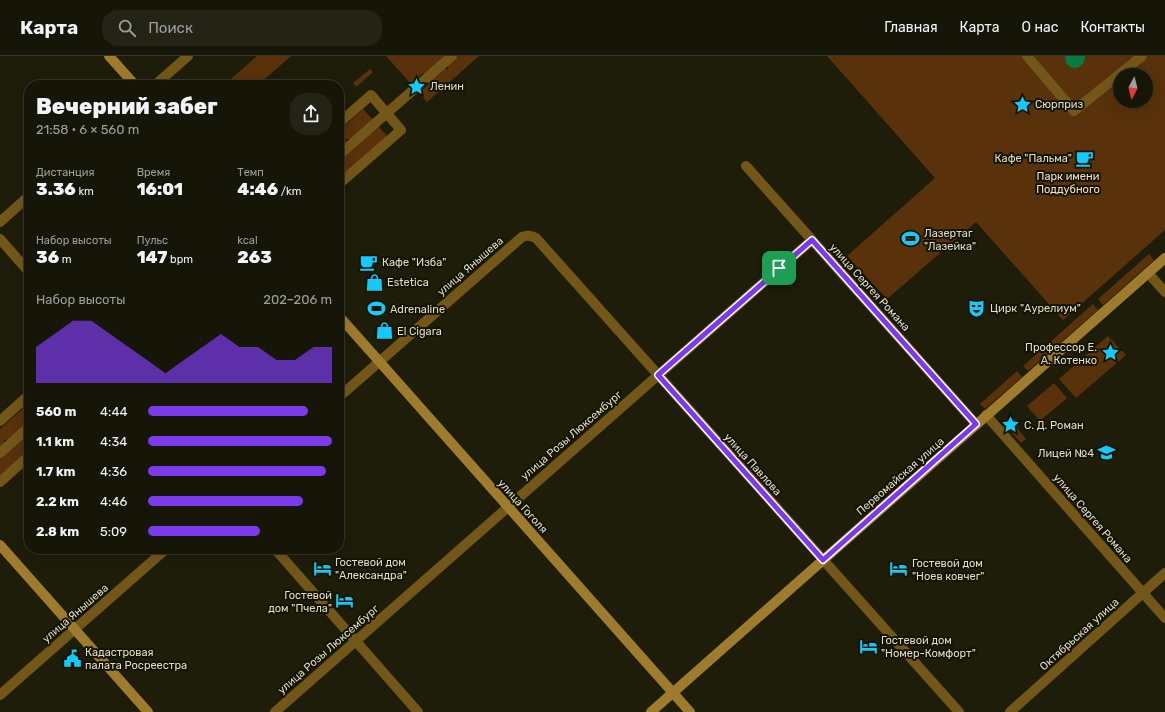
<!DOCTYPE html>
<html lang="ru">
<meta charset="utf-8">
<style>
:root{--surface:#161608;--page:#232316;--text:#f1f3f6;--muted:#9e9f9c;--line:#353529;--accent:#7c3aed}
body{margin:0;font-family:Rubik,sans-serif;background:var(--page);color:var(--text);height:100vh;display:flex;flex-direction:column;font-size:15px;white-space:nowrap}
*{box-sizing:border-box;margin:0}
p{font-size:13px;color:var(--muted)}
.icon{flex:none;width:22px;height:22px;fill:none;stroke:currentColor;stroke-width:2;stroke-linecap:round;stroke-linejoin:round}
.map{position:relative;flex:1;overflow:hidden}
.panel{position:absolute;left:24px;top:24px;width:320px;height:474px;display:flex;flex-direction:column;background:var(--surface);border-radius:16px;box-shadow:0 4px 16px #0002,0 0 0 1px var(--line)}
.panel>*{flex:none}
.needle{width:26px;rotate:187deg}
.tools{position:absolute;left:1113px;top:12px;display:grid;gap:8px}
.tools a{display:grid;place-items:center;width:40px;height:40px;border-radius:50%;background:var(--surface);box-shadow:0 4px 16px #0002,0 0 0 1px var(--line);font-size:20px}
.pin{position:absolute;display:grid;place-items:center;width:34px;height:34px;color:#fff;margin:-17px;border-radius:8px;box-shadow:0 2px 6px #0006}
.round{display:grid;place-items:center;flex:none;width:42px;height:42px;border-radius:16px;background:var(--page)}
.summary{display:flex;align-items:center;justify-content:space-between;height:68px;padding:0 12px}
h1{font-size:22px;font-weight:800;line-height:30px}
.metrics{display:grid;grid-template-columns:repeat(3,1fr);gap:6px;height:68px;padding:4px 12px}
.metrics div{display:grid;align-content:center}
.metrics b{font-size:17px;font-weight:800}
.metrics small{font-size:11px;font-weight:400}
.metrics p{font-size:11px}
.chart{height:112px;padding:8px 12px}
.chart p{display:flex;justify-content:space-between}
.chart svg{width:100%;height:72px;margin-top:4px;fill:var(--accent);opacity:.7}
ul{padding:0 12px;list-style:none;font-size:13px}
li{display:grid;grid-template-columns:64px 48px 1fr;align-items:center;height:30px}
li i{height:10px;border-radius:5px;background:var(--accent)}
header{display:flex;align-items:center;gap:24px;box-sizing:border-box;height:56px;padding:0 20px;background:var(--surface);border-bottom:1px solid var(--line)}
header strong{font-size:19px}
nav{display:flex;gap:22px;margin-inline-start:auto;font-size:14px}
.search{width:280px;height:36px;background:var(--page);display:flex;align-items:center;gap:10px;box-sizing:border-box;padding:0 14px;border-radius:16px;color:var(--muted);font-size:15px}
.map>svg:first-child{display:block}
.green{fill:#59310a;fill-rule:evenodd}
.water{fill:#057c42}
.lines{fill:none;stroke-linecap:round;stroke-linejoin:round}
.street{stroke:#735719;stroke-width:10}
.secondary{stroke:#9f7b2e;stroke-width:10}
.route-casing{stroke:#fff;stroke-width:8}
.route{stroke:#7c3aed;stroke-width:5}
.labels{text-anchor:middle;stroke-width:4;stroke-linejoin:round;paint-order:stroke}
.poi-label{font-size:11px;fill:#deded2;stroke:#151403;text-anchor:start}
.park-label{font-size:11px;fill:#f5dfcf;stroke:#151403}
.street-label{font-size:11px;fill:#deded2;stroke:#151403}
</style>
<header>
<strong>Карта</strong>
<div class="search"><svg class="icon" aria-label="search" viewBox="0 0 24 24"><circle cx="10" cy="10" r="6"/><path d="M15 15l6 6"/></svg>Поиск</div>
<nav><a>Главная</a><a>Карта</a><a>О нас</a><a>Контакты</a></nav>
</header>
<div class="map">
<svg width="1165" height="656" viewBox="0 0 1165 656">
<rect width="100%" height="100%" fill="#1e1d0a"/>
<g class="green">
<polygon points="257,0 291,0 258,29 224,29"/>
<polygon points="386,0 445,0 425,18 423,17 411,28"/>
<polygon points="458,0 479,0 427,46 419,37 431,26 430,25 443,13 448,13 448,9"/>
<path d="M827,0H1165V174L1063,264L976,166L887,243L847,200L935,122ZM1120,19H1146V45H1120Z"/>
<polygon points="370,13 373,16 356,31 353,27"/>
<polygon points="363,53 373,64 351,83 346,83 346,87 339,94 339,75"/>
<polygon points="378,70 387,80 339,123 339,105"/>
<polygon points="1149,198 1154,204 1103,249 1098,243"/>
<polygon points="1093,248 1098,254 1028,315 1023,310"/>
<polygon points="1108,280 1126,299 1076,342 1059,323"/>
<polygon points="1017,315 1022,321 985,353 980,348"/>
<polygon points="1054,327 1067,342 1040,365 1027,350"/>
<polygon points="29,347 29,366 7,384 4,384 4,388 0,392 0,373"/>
<polygon points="1017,372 1026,383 1021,387 1012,377"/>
<polygon points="29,377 29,395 0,421 0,403"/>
</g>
<path class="water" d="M1065,0H1085C1085,16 1064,16 1065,0Z"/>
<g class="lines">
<g class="street">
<polyline points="1027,0 1074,55 1142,0"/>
<polyline points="155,29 188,0"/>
<polyline points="339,67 371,39 401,74 339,128"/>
<polyline points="339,99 452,0"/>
<polyline points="746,110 976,368"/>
<polyline points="0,166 29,140"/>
<polyline points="0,183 29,216"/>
<polyline points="1148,217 1165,236"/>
<path d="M339,341L522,181C527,179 531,179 536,182L959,656"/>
<polyline points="986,359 1165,562"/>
<polyline points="0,365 29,339"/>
<polyline points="0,397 29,371"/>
<polyline points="0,426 29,400"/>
<polyline points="275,493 418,656"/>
<polyline points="0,639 166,493"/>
<polyline points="275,656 812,184"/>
<polyline points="1010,656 1165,517"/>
</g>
<g class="secondary">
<polyline points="109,0 135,29"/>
<polyline points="339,260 690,656"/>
<polyline points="0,489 148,656"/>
<polyline points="651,656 1165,202"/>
</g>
</g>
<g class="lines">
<defs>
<polygon id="route" points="812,184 976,368 823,504 658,319"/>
</defs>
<use href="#route" class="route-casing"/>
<use href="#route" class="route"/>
</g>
<defs>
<symbol id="sight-bare" viewBox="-9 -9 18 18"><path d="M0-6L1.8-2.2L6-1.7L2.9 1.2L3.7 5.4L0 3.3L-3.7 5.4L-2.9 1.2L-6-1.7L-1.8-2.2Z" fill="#13cafb" stroke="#151403" stroke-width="2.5" paint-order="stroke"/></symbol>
<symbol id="cafe-bare" viewBox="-9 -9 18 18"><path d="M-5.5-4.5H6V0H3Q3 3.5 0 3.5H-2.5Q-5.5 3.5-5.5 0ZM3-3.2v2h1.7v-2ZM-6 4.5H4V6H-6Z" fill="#13cafb" stroke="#151403" stroke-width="2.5" paint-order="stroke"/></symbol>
<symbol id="stadium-bare" viewBox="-9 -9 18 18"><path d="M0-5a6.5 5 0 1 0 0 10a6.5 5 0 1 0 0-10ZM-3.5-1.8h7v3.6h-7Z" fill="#13cafb" stroke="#151403" stroke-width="2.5" paint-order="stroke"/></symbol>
<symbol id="shop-bare" viewBox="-9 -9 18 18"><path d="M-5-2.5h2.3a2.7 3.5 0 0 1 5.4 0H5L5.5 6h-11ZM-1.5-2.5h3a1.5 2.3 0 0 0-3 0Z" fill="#13cafb" stroke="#151403" stroke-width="2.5" paint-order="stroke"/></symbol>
<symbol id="theatre-bare" viewBox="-9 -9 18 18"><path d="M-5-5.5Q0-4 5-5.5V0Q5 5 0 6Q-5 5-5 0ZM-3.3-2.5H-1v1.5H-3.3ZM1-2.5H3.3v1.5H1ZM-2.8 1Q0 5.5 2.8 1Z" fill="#13cafb" stroke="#151403" stroke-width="2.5" paint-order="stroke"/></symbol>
<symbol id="school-bare" viewBox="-9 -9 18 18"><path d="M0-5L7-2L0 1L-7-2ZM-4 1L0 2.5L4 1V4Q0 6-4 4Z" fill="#13cafb" stroke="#151403" stroke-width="2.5" paint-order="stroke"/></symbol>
<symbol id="hotel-bare" viewBox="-9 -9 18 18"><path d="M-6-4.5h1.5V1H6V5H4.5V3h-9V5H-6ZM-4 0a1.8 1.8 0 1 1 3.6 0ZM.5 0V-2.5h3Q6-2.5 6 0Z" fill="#13cafb" stroke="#151403" stroke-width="2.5" paint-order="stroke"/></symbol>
<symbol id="civic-bare" viewBox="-9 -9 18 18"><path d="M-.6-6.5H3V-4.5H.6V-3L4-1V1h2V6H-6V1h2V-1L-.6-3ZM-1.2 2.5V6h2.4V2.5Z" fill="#13cafb" stroke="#151403" stroke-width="2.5" paint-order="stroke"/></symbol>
</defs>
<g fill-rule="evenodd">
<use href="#sight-bare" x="404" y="18" width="25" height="25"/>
<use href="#sight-bare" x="1010" y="36" width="25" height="25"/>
<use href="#cafe-bare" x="1072" y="90" width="25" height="25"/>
<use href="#stadium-bare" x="898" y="170" width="25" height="25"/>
<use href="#cafe-bare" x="356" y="194" width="25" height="25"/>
<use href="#shop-bare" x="362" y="214" width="25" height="25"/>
<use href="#theatre-bare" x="964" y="240" width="25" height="25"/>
<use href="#stadium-bare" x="364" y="240" width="25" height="25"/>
<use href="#shop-bare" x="372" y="262" width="25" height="25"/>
<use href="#sight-bare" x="1098" y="284" width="25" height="25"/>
<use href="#sight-bare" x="998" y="356" width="25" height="25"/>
<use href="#school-bare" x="1094" y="384" width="25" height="25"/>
<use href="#hotel-bare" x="310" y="500" width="25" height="25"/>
<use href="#hotel-bare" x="886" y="500" width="25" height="25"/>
<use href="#hotel-bare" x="332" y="532" width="25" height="25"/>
<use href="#hotel-bare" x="856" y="578" width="25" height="25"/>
<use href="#civic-bare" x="60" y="590" width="25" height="25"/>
</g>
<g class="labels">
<g class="poi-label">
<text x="430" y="34">Ленин</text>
<text x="1035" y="52">Сюрприз</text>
<text x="1072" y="106" text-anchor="end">Кафе "Пальма"</text>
<text x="924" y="181">Лазертаг<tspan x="924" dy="13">"Лазейка"</tspan></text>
<text x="382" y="210">Кафе "Изба"</text>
<text x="387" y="230">Estetica</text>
<text x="990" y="256">Цирк "Аурелиум"</text>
<text x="390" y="257">Аdrenaline</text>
<text x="397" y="279">El Cigara</text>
<text x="1097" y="295" text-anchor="end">Профессор Е.<tspan x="1097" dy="13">А. Котенко</tspan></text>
<text x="1024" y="373">С. Д. Роман</text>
<text x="1094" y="401" text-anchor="end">Лицей №4</text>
<text x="335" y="510">Гостевой дом<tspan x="335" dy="13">"Александра"</tspan></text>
<text x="912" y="511">Гостевой дом<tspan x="912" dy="13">"Ноев ковчег"</tspan></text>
<text x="332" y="543" text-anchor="end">Гостевой<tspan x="332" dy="13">дом "Пчела"</tspan></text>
<text x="881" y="588">Гостевой дом<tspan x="881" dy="13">"Номер-Комфорт"</tspan></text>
<text x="85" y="600">Кадастровая<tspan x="85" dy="13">палата Росреестра</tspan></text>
</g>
<g class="park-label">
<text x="1068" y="124">Парк имени<tspan x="1068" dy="13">Поддубного</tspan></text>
</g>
<g class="street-label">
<text transform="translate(470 210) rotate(-41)" y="4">улица Янышева</text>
<text transform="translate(870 231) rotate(48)" y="4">улица Сергея Романа</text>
<text transform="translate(571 379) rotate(-41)" y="4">улица Розы Люксембург</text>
<text transform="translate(753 408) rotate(48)" y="4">улица Павлова</text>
<text transform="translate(900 420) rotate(-41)" y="4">Первомайская улица</text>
<text transform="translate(523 450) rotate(48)" y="4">улица Гоголя</text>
<text transform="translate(1093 462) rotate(49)" y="4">улица Сергея Романа</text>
<text transform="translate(75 557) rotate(-41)" y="4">улица Янышева</text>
<text transform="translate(1079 578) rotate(-42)" y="4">Октябрьская улица</text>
<text transform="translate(328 593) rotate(-41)" y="4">улица Розы Люксембург</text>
</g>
</g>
</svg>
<div class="tools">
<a><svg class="needle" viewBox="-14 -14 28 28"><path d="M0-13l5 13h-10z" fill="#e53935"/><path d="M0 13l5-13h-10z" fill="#9e9f9c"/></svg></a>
</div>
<div class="pin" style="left:779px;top:212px;background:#1e9e55"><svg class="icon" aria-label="arrive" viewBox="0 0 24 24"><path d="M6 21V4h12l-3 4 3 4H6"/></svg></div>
<section class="panel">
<div class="summary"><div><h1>Вечерний забег</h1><p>21:58 · 6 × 560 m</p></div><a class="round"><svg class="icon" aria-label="share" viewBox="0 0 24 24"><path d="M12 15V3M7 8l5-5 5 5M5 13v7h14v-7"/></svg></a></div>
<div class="metrics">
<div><p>Дистанция</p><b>3.36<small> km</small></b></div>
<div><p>Время</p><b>16:01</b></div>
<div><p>Темп</p><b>4:46<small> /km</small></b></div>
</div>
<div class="metrics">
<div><p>Набор высоты</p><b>36<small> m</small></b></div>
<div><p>Пульс</p><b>147<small> bpm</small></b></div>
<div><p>kcal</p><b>263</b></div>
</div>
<div class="chart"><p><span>Набор высоты</span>202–206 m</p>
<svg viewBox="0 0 160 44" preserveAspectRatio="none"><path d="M0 44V22L10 14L20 6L30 6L40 14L50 22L60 30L70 38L80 30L90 22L100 14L110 22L120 22L130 30L140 30L150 22L160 22V44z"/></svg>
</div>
<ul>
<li><b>560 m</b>4:44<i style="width:87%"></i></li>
<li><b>1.1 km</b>4:34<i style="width:100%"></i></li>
<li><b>1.7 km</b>4:36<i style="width:97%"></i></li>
<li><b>2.2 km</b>4:46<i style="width:84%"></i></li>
<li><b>2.8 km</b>5:09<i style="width:61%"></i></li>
</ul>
</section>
</div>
